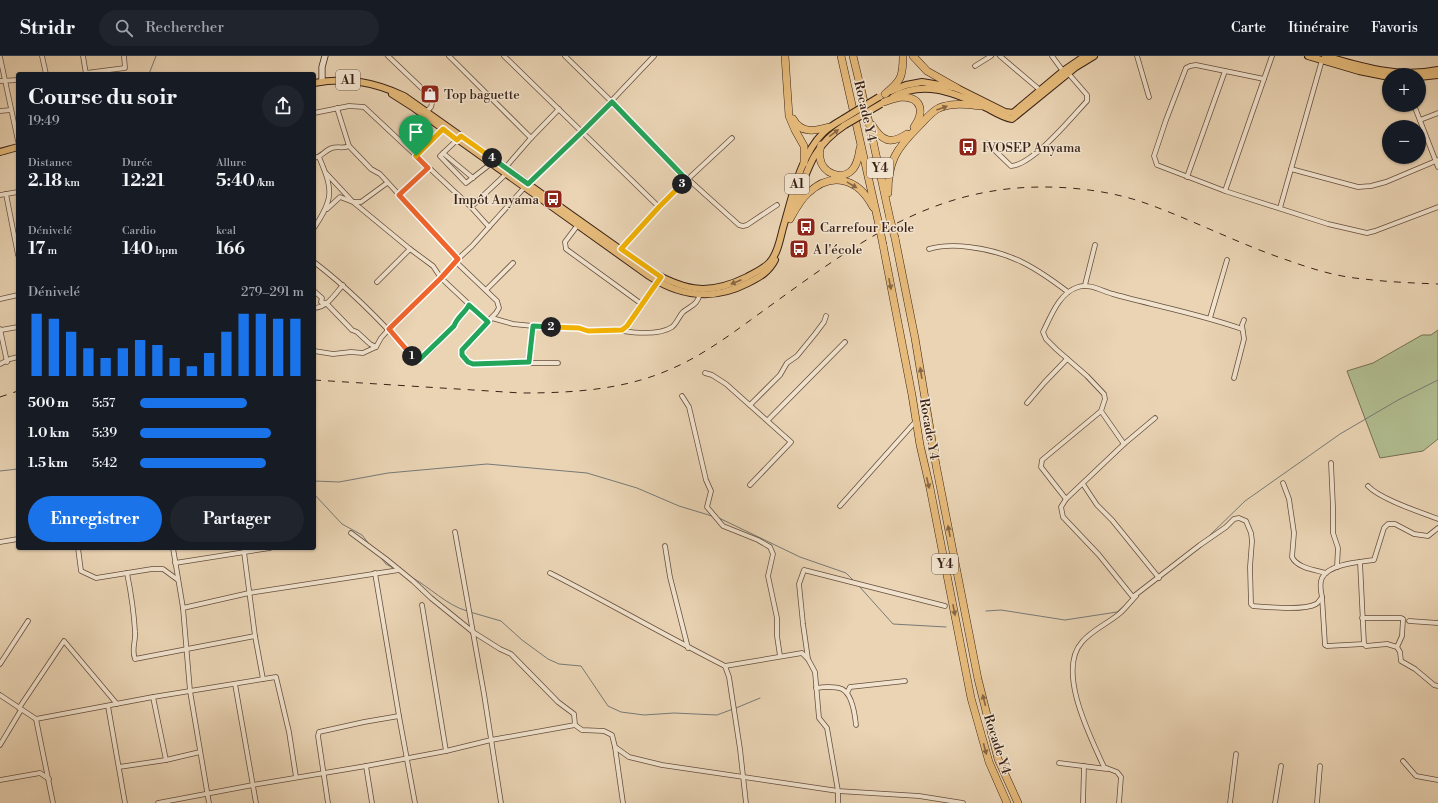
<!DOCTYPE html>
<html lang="fr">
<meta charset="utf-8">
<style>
:root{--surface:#171b24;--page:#20242c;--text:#f1f3f6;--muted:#9ea1a6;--line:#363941;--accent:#1a73e8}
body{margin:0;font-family:"Libre Bodoni",serif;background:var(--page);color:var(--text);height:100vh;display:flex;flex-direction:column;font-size:15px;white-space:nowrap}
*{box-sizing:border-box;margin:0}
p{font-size:13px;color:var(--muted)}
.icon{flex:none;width:22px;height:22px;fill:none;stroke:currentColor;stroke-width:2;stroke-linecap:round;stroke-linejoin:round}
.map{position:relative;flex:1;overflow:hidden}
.sheet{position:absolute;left:16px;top:16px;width:300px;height:478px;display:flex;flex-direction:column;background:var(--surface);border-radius:4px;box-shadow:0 1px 3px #0004}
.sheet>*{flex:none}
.fabs{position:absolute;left:1382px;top:12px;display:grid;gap:8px}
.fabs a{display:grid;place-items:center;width:44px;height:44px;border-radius:50%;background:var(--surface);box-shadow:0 1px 3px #0004;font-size:20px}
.pin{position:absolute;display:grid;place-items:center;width:34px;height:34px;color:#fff;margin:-41px -17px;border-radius:50% 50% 50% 0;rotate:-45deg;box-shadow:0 0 4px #0007}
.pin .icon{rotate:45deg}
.km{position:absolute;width:20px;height:20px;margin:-10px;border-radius:50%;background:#222;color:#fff;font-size:11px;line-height:20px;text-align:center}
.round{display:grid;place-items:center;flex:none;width:42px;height:42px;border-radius:21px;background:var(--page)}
.summary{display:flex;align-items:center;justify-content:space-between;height:68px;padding:0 12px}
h1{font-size:22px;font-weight:800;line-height:30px}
.metrics{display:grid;grid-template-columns:repeat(3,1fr);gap:6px;height:68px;padding:4px 12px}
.metrics div{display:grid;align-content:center}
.metrics b{font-size:17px;font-weight:800}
.metrics small{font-size:11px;font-weight:400}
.metrics p{font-size:11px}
.chart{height:112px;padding:8px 12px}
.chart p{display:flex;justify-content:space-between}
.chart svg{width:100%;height:72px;margin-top:4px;stroke:var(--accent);stroke-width:6}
.primary-button{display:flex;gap:8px;margin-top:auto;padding:8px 12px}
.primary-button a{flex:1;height:46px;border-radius:24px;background:var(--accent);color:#fff;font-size:16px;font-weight:800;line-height:46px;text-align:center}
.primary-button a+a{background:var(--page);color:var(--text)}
ul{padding:0 12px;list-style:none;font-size:13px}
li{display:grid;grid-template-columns:64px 48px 1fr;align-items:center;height:30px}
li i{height:10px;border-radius:5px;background:var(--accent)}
header{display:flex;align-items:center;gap:24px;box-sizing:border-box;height:56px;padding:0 20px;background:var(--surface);border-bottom:1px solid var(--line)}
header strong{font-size:19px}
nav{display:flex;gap:22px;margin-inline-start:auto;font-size:14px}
.search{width:280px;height:36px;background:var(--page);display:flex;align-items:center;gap:10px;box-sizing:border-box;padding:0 14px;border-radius:22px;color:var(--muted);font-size:15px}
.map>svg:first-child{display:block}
.green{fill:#b1be91;stroke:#767054}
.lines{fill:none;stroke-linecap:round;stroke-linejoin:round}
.stream{stroke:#767a78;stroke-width:1}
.street-casing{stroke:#664e3e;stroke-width:5.5}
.secondary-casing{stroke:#3a2217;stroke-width:7}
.primary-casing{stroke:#3a2217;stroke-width:8}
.highway-casing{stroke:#3a2217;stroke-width:8}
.street{stroke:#f1e3ce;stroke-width:4}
.secondary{stroke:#f1e3ce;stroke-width:5.5}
.primary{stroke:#e5ba7a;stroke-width:6}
.highway{stroke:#e5ba7a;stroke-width:7}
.rail{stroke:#3a2217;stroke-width:1;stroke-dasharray:7 7;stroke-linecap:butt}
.primary-bridge-casing{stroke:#3a2217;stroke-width:8;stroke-linecap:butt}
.highway-bridge-casing{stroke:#3a2217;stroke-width:8;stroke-linecap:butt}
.primary-bridge{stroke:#e5ba7a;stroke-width:6}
.highway-bridge{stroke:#e5ba7a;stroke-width:7}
.oneway{fill:#876644}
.split-1-casing{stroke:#fff;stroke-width:8}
.split-2-casing{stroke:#fff;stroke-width:8}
.split-3-casing{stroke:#fff;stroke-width:8}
.split-4-casing{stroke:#fff;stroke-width:8}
.split-5-casing{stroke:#fff;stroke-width:8}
.split-1{stroke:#f0652b;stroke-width:5}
.split-2{stroke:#22a559;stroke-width:5}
.split-3{stroke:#f5b400;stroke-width:5}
.split-4{stroke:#22a559;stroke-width:5}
.split-5{stroke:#f5b400;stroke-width:5}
.labels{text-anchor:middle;stroke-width:3;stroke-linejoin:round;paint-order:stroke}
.shield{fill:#f1e3ce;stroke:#715c4e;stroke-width:1}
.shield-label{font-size:12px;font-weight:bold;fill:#3a2217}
.poi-label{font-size:13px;fill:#3a2217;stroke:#f1e3ce;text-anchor:start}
.street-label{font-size:13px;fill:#3a2217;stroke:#f1e3ce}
</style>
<header>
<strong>Stridr</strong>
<div class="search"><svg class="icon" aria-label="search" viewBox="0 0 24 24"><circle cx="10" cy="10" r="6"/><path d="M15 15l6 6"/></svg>Rechercher</div>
<nav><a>Carte</a><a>Itinéraire</a><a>Favoris</a></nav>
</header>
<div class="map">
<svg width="1438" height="747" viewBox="0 0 1438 747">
<rect width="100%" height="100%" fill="#ead4b4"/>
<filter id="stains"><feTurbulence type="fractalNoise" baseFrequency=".005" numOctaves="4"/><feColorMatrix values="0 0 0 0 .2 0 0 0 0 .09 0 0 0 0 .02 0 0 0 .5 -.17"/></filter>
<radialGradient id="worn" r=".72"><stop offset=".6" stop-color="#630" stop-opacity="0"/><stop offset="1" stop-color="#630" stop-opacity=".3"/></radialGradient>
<polygon class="green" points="1438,274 1438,383 1423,395 1380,402 1347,315 1373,307 1422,279 1431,279"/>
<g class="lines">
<g class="stream">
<polyline points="149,18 156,0"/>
<polyline points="0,415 18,413"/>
<polyline points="314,425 339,426 388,417 487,408 587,417 637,432 679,450 712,460"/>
<polyline points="314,438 342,468 362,479 369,488"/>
<polyline points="719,462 800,501 846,517 854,525"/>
<polyline points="1207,482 1245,445 1340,378 1398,344 1438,324"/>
<polyline points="381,502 386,508 393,512"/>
<path d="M411,521C430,531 446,549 467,555"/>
<polyline points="858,529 893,568 946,571"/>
<polyline points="986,555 1001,554 1065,564 1117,556 1124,550"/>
<polyline points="470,556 501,565 522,584 548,603 559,608 581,610 608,650 621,656 644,659 674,657 717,659 733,653"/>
<polyline points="736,652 760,642"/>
</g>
<defs>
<g id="street">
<polyline points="42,0 46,18"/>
<polyline points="83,0 86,18"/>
<polyline points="388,0 433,43 431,51 427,55"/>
<polyline points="449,0 531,82"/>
<polyline points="504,0 659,151"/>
<polyline points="565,0 612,46 687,124 688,123 739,169 743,170 747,169 777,149"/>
<polyline points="1000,0 1040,34"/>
<polyline points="1052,0 1063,15"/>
<polyline points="1137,0 1149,41"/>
<polyline points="0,1 18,85"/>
<polyline points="975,10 991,0"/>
<polyline points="86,17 125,12 124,0"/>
<polyline points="1264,23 1196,9 1190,10 1186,12 1166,64 1154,100 1157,109 1225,135 1328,168 1367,177 1375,175 1438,151"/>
<polyline points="0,25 18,24"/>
<polyline points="1414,49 1438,111"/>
<polyline points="337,52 349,90 371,113 380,118 458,203"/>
<polyline points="0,55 11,54"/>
<polyline points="314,57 349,50 364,51 471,151 489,171"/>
<polyline points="1420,64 1438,57"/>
<polyline points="459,82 440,100 466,127 493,106"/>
<path d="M987,87L1011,110C1033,109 1072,61 1087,45V39L1068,17"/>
<polyline points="443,97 473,122"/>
<polyline points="416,100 443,73"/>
<path d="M314,102C322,101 325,94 332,92C337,90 343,93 349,90"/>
<polyline points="505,112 531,82 559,53"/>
<polyline points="1291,113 1358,131 1371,130 1386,126 1438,104"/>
<polyline points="326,117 353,146 410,193 433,210 441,222 488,266 492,262 513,268 533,270 579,272 588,275 609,274 622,275 631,266 660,224"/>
<polyline points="1187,121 1225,15"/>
<polyline points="688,123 732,82"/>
<polyline points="1225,135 1272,0"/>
<polyline points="6,138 18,199"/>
<polyline points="0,139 18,136"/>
<polyline points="399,139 427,112"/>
<polyline points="471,151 506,118"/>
<polyline points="1280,152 1322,4"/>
<polyline points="327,153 340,141 353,146 361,146 387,127"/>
<polyline points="577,170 565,186 566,193 643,249"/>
<path d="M314,172C334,142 333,134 319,101"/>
<polyline points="621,193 659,151 687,124"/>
<path d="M929,193C943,189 954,189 969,191C1011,196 1035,211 1068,236"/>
<path d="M314,206C351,234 383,267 414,302L417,304C430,299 443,279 454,270C457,261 465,257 469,249"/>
<polyline points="456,206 497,245 499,252 496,257 491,262"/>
<polyline points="377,226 410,193"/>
<polyline points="1085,229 1095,189"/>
<polyline points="486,234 513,207"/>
<polyline points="314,235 322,242 321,246 327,248 352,274 357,276 370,288 376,291"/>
<polyline points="0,243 18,239"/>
<path d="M314,252C328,251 334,239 343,229"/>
<polyline points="1210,262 1227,204"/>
<polyline points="488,266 462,294 462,299 470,307 558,307"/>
<polyline points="0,273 7,306"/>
<polyline points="1,274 18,271"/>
<path d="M622,275C636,277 660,279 672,271C677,267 679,260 683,256C692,249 697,249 700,238"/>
<polyline points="314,295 333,298 351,296 363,297 376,291 381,282 389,273 441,222 458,203 472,190 524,132 582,76 654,0"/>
<polyline points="529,306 533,270"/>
<polyline points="0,308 10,303 18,301"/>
<polyline points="705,317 712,319 726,328 791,386 750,429"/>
<polyline points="1234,322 1244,283 1242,269 1244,264"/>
<polyline points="682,340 689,351 706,424 711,435 707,451 723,470 758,484 770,491 773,498 768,520 777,562 777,580 780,600"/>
<polyline points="1027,347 1044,327 1067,303"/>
<polyline points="750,349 780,319 787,307 797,300 815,278 824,266 826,260"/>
<polyline points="1101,355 1124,388"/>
<path d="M1155,362L1124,388L1066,443L1061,451L1063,461L1099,499L1132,540H1134L1200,489L1226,471L1234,463L1239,462L1246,465L1251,477L1252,485L1250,511L1251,548L1253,550C1267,551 1304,555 1316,548C1318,547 1320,544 1322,541C1321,536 1319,528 1322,522C1328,508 1360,506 1374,504L1384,472L1388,468H1395L1414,478L1428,480L1438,472"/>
<polyline points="768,364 845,286"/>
<polyline points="1331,407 1333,451 1333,477 1338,492 1337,511"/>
<path d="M1283,427L1289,443L1294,477L1292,501C1297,512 1315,514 1326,517"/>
<polyline points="1083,428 1097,449 1112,464 1159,522"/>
<path d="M1368,430C1380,443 1420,456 1438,463"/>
<path d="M1066,443L1041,411L1042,404L1101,355L1105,343L1104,338L1087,320L1056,293L1046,283L1043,276C1051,260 1059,237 1078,231C1089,227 1102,235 1113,238C1156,250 1200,258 1242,273"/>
<polyline points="840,450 916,365"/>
<polyline points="455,476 484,638 501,747"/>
<polyline points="351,477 386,503 413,525 431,542 473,576 500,593 511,598 558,646 574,658 575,669"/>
<polyline points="0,486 18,483"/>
<polyline points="665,490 670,521 688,592"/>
<polyline points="78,492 81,515 96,522 152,513 163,513 178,524"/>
<polyline points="173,492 183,552 190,635 209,747"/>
<polyline points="244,496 255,580 263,623"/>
<polyline points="1360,506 1364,588 1366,590 1387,588 1397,591 1400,596 1401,605 1415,613 1434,629 1438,630"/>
<polyline points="175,507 270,492"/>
<path d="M127,517C131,537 134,556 135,576C136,586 131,593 135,603L255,580"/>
<polyline points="375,517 399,660"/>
<path d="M550,517C609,547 666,580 725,610L729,621L740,693L746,747"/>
<polyline points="1322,541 1325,589 1327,590 1364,588"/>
<polyline points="422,549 446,695"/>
<polyline points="183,552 249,537 399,514"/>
<polyline points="1362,562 1401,562 1403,563 1402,580 1397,591"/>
<polyline points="1409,565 1438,567"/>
<polyline points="808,603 803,568 799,528 804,514 945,550"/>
<polyline points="0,608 28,565"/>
<polyline points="725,610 802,597 808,603 815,616 819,662 827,672 838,735 838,747"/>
<polyline points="235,628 256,747"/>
<path d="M816,632C824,631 834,630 842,633C852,638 855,659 856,669"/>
<polyline points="847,637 850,631 905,625"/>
<polyline points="0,639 36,663 53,747"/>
<polyline points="153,641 166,704"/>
<polyline points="108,650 125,747"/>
<polyline points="19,652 64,585 117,648"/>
<polyline points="36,663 153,641 276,621 289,676 296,721"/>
<polyline points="0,689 21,654"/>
<polyline points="615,691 623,747"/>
<polyline points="1403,705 1416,720 1438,724"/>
<polyline points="1059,707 1107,713"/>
<polyline points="366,710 372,747"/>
<polyline points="119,711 166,704 200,696"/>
<polyline points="0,724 40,717 49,723"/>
<polyline points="158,747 253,729 366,710 446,695 491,684 575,669 582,674 604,675 612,679 615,691 629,701 662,709 838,735 919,740 963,747"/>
<polyline points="328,747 318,680 319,676 364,666 399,660 415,747"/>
<polyline points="1083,747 1084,710"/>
<path d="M1119,747L1121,721L1117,716L1104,711C1091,682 1056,615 1082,586C1092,574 1107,568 1119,558C1125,553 1130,546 1136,540"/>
<polyline points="1230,747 1236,698"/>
<polyline points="1275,747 1281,710"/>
<polyline points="1317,747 1320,710"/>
</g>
<polyline id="secondary" points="322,25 322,11 325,0"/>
<g id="primary">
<polyline points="1308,0 1359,15 1389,21"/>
<path d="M1325,0C1362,11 1399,22 1438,14"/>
<polyline points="1419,21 1438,19"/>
<path d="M314,27C347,21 374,26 404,40L652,216C688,236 710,239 747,221C754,217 765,212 770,206C778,197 780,183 783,172C792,142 800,100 823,77C829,71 836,67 843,63"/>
<polyline points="891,35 906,29 922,26 940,29 957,32 1005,56 1013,57 1063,15 1085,0"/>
<path d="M392,38L414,52L649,220C681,241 713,245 748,227C760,221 769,216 775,204"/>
<path d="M893,41C923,24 952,36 981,49C992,54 1000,61 1012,63L1076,11L1094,0"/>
<polyline points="0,96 18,91"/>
<path d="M793,154C807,117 810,92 845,69"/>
</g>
<g id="highway">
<polyline points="785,0 789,60 795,74 804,90 804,107"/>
<polyline points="841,0 879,169"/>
<polyline points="853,0 868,62 890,163"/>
<polyline points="913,0 927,15 957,32"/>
<path d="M885,38C901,25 903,21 903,0"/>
<path d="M884,46C890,44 897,41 903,41C923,42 924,57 914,71"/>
<path d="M793,63C801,78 815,75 829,71"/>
<path d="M872,69C882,85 890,89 907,78"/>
<path d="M821,89C820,93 819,98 820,102C822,117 842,126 853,113C858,107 859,99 860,92"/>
<path d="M888,137C888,105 896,93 919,70C925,64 931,56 939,52C952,46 969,49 982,50"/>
<path d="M790,163C795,154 800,144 808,137C832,115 858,122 873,151"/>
<polyline points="895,182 915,282 936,409 978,623 998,703 1018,747"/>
<polyline points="883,189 912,339 920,389 930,432 971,642 989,706 1007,747"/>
</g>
</defs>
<use href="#street" class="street-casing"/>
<use href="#secondary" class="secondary-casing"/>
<use href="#primary" class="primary-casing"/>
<use href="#highway" class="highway-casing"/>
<use href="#street" class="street"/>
<use href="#secondary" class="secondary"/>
<use href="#primary" class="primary"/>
<use href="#highway" class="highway"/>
<g class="rail">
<path d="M314,324L521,337C572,337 624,334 671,313C704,299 734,276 763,255C834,204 904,149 993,135C1040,127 1100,131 1145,147C1193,164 1239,188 1287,204C1312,213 1338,221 1364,223C1388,226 1413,227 1438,228"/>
<polyline points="0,341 18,335"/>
</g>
<defs>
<g id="primary-bridge">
<polyline points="843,63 879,41"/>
<polyline points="845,69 881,48"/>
</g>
<g id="highway-bridge">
<polyline points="890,163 895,182"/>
<polyline points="879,169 883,189"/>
</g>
</defs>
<use href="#primary-bridge" class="primary-bridge-casing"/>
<use href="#highway-bridge" class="highway-bridge-casing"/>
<use href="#primary-bridge" class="primary-bridge"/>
<use href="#highway-bridge" class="highway-bridge"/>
</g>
<defs><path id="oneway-solid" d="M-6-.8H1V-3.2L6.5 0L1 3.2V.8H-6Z"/></defs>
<g class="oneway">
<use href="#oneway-solid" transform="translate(942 52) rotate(-20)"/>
<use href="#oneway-solid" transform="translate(834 77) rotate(-37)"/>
<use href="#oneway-solid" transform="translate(852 129) rotate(31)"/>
<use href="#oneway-solid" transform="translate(736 226) rotate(157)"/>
<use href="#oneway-solid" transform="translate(890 228) rotate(79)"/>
<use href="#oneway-solid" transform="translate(921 317) rotate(-99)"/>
<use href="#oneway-solid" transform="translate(928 427) rotate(77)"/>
<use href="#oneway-solid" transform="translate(949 475) rotate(-101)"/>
<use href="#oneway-solid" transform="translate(954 554) rotate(79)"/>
<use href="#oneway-solid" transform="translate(984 644) rotate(-104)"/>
<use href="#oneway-solid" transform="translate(985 693) rotate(75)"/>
</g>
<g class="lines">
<defs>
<polyline id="split-1" points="412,300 389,273 441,222 458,203 399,139 428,112 416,100"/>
<path id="split-2" d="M412,300L416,303L419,304L454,270C457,261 465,257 469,249L488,266L462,294V299L468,306L473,308L529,306L533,270L551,271"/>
<polyline id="split-3" points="551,271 579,272 588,275 622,274 627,270 661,221 621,193 659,151 682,128"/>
<polyline id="split-4" points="492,102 528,128 582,76 612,46 687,124 682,128"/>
<polyline id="split-5" points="416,100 443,73 457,84 461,80 492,102"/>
</defs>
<use href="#split-1" class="split-1-casing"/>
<use href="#split-2" class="split-2-casing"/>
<use href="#split-3" class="split-3-casing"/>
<use href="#split-4" class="split-4-casing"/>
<use href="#split-5" class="split-5-casing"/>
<use href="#split-1" class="split-1"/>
<use href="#split-2" class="split-2"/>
<use href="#split-3" class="split-3"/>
<use href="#split-4" class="split-4"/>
<use href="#split-5" class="split-5"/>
</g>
<defs>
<symbol id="shop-square" viewBox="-11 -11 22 22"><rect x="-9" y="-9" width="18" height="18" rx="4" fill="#8f2418" stroke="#f1e3ce"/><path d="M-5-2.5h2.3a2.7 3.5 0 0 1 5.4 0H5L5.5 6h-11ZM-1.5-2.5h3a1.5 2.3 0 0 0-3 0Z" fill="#fff"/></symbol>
<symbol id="bus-square" viewBox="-11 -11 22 22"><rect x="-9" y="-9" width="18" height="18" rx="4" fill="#8f2418" stroke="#f1e3ce"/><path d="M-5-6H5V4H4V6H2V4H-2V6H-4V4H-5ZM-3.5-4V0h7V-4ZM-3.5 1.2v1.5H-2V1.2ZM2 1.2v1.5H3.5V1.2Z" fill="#fff"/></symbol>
</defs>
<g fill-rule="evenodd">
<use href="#shop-square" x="419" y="27" width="22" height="22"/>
<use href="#bus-square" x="957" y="80" width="22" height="22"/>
<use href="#bus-square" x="542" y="132" width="22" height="22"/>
<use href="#bus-square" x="795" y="160" width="22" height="22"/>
<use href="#bus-square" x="788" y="182" width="22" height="22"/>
</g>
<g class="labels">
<g class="shield">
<rect x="336" y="14" width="24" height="20" rx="3"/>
<rect x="867" y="102" width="26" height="20" rx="3"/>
<rect x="785" y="118" width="24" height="20" rx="3"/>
<rect x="932" y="498" width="26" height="20" rx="3"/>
</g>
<g class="shield-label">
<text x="348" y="28">A1</text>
<text x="880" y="116">Y4</text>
<text x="797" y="132">A1</text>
<text x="945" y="512">Y4</text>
</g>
<g class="poi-label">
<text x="444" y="43">Top baguette</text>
<text x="982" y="96">IVOSEP Anyama</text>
<text x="539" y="148" text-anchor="end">Impôt Anyama</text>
<text x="820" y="176">Carrefour Ecole</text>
<text x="813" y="198">A l'école</text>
</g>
<g class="street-label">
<text transform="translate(866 55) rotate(77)" y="5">Rocade Y4</text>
<text transform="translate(930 373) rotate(80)" y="5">Rocade Y4</text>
<text transform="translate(998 688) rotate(72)" y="5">Rocade Y4</text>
</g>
</g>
<rect width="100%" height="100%" filter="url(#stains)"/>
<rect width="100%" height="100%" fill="url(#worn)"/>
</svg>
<div class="fabs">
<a>+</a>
<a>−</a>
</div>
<div class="pin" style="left:416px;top:100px;background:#1e9e55"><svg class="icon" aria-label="arrive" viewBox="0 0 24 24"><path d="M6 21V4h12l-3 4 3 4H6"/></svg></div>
<b class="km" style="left:412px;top:300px">1</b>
<b class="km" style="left:551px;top:271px">2</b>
<b class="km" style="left:682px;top:128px">3</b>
<b class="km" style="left:492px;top:102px">4</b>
<section class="sheet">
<div class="summary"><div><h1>Course du soir</h1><p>19:49</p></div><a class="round"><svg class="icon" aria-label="share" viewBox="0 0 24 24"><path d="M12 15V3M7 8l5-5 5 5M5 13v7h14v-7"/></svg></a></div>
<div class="metrics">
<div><p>Distance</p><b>2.18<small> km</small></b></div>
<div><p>Durée</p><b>12:21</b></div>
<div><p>Allure</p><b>5:40<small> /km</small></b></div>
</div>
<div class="metrics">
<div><p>Dénivelé</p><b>17<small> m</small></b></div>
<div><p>Cardio</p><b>140<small> bpm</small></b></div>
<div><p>kcal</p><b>166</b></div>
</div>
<div class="chart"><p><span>Dénivelé</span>279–291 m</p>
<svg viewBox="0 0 160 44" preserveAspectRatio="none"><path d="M5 44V6M15 44V9M25 44V17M35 44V27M45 44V33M55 44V27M65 44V22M75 44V25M85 44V33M95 44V38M105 44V30M115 44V17M125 44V6M135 44V6M145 44V9M155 44V9"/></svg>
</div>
<ul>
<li><b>500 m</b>5:57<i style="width:65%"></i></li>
<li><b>1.0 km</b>5:39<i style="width:80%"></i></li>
<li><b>1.5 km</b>5:42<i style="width:77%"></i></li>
</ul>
<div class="primary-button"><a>Enregistrer</a><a>Partager</a></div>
</section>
</div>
